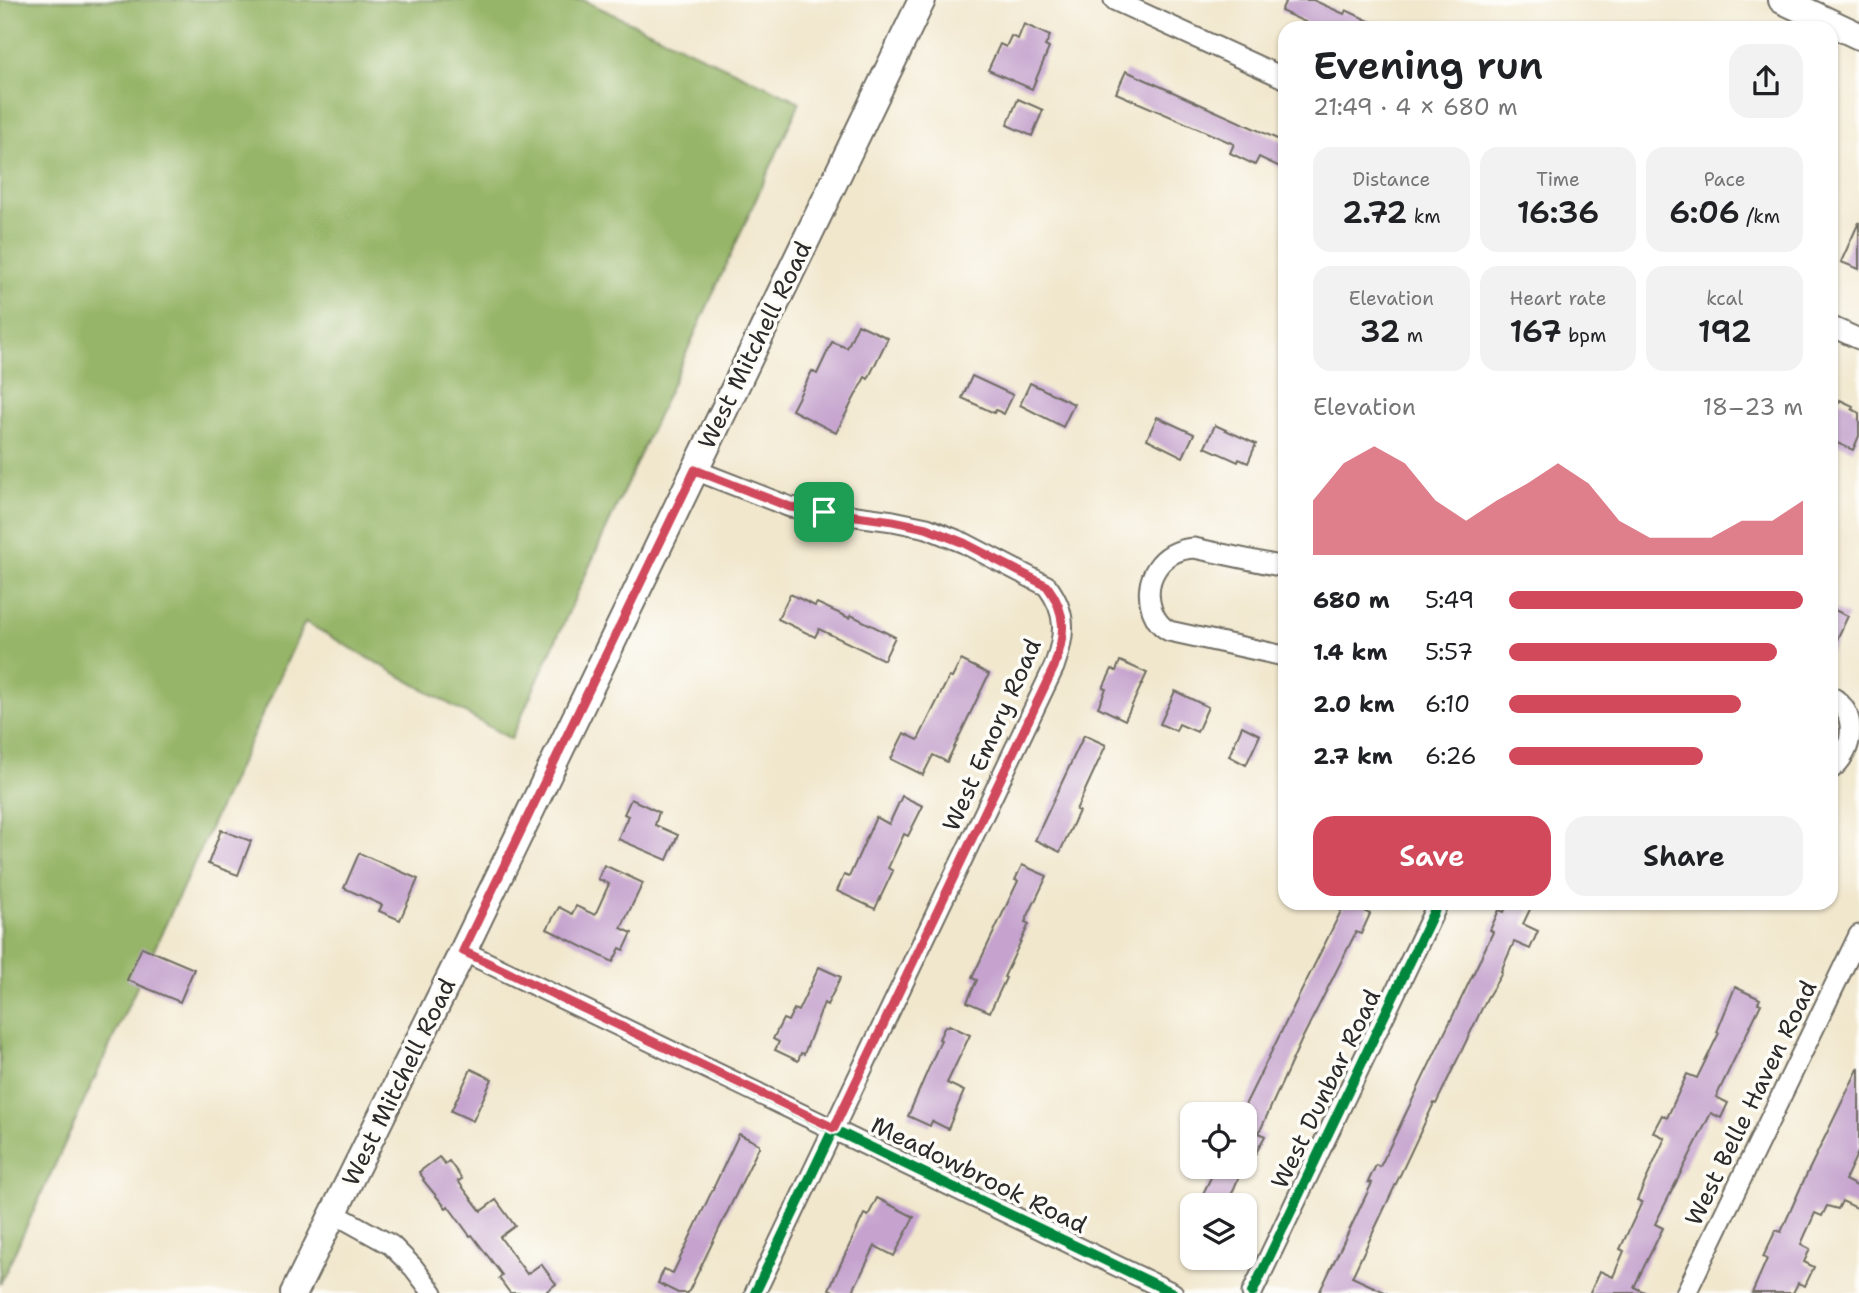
<!DOCTYPE html>
<meta charset="utf-8">
<style>
:root{--surface:#fff;--page:#f2f2f2;--text:#202124;--muted:#757577;--accent:#d1495b}
body{margin:0;font-family:"Shantell Sans",sans-serif;background:var(--page);color:var(--text);height:100vh;display:flex;flex-direction:column;font-size:26px;white-space:nowrap}
*{box-sizing:border-box;margin:0}
p{font-size:23px;color:var(--muted)}
.icon{flex:none;width:38px;height:38px;fill:none;stroke:currentColor;stroke-width:2;stroke-linecap:round;stroke-linejoin:round}
.map{position:relative;flex:1;overflow:hidden}
.side{position:absolute;left:1278px;top:21px;width:560px;height:889px;display:flex;flex-direction:column;background:var(--surface);border-radius:21px;box-shadow:0 2px 5px #0004}
.side>*{flex:none}
.controls{position:absolute;left:1180px;top:1102px;display:grid;gap:14px}
.controls a{display:grid;place-items:center;width:77px;height:77px;border-radius:14px;background:var(--surface);box-shadow:0 2px 5px #0004;font-size:35px}
.pin{position:absolute;display:grid;place-items:center;width:60px;height:60px;color:#fff;margin:-30px;border-radius:14px;box-shadow:0 4px 10px #0006}
.round{display:grid;place-items:center;flex:none;width:74px;height:74px;border-radius:21px;background:var(--page)}
.overview{display:flex;align-items:center;justify-content:space-between;height:119px;padding:0 35px}
h1{font-size:38px;font-weight:600;line-height:52px}
.metrics{display:grid;grid-template-columns:repeat(3,1fr);gap:10px;height:119px;padding:7px 35px}
.metrics div{display:grid;align-content:center;border-radius:18px;background:var(--page);text-align:center}
.metrics b{font-size:30px;font-weight:600}
.metrics small{font-size:19px;font-weight:400}
.metrics p{font-size:19px}
.chart{height:196px;padding:14px 35px}
.chart p{display:flex;justify-content:space-between}
.chart svg{width:100%;height:126px;margin-top:7px;fill:var(--accent);opacity:.7}
.button{display:flex;gap:14px;margin-top:auto;padding:14px 35px}
.button a{flex:1;height:80px;border-radius:21px;background:var(--accent);color:#fff;font-size:28px;font-weight:600;line-height:80px;text-align:center}
.button a+a{background:var(--page);color:var(--text)}
ul{padding:0 35px;list-style:none;font-size:23px}
li{display:grid;grid-template-columns:112px 84px 1fr;align-items:center;height:52px}
li i{height:18px;border-radius:9px;background:var(--accent)}
.map>svg:first-child{display:block}
.forest{fill:#96b568;stroke:#60704a;stroke-width:2}
.building{fill:#c5a3ce}
.lines{fill:none;stroke-linecap:round;stroke-linejoin:round}
.minor-casing{stroke:#706d64;stroke-width:23}
.secondary-casing{stroke:#706d64;stroke-width:30}
.minor{stroke:#fff;stroke-width:19}
.secondary{stroke:#fff;stroke-width:26}
.cycleway-casing{stroke:#fdfcf7;stroke-width:15}
.cycleway{stroke:#00873e;stroke-width:10}
.route-casing{stroke:#fff;stroke-width:14}
.route{stroke:#d1495b;stroke-width:9}
.labels{text-anchor:middle;stroke-width:7;stroke-linejoin:round;paint-order:stroke}
.street-label{font-size:24px;fill:#2b2b2b;stroke:#fdfcf7}
</style>
<div class="map">
<svg width="1859" height="1293" viewBox="0 0 1859 1293">
<rect width="100%" height="100%" fill="#fdfcf7"/>
<filter id="ink" filterUnits="userSpaceOnUse"><feTurbulence type="fractalNoise" baseFrequency=".0143" numOctaves="2"/><feDisplacementMap in="SourceGraphic" scale="14" xChannelSelector="R" yChannelSelector="G"/><feConvolveMatrix kernelMatrix="1 2 1 2 8 2 1 2 1" color-interpolation-filters="sRGB"/></filter>
<filter id="wash" filterUnits="userSpaceOnUse"><feTurbulence type="fractalNoise" baseFrequency=".00686" numOctaves="4" result="noise"/><feDisplacementMap in="SourceGraphic" scale="28" xChannelSelector="R" yChannelSelector="G"/><feGaussianBlur stdDeviation="1.57" result="paint"/><feColorMatrix in="noise" values="0 0 0 0 0 0 0 0 0 0 0 0 0 0 0 0 0 1.4 0 .05"/><feComposite in="paint" operator="in"/></filter>
<g filter="url(#wash)">
<rect width="100%" height="100%" fill="#f1e7cd"/>
<polygon class="forest" points="0,0 583,0 800,102 511,739 305,622 0,1284"/>
<g id="blocks">
<g class="building">
<polygon points="1286,0 1313,0 1344,14 1346,10 1384,28 1318,28 1281,11"/>
<polygon points="1024,24 1050,36 1045,46 1049,48 1032,89 988,70 1000,44 1006,47 1011,36 1018,39"/>
<polygon points="1126,71 1284,142 1284,169 1259,157 1255,165 1230,153 1234,144 1116,93"/>
<polygon points="1018,99 1043,110 1032,136 1007,125"/>
<polygon points="1859,222 1859,269 1841,262"/>
<polygon points="858,324 888,338 868,379 865,377 836,433 792,410 812,371 817,374 832,342 847,348"/>
<polygon points="972,376 1013,395 1004,414 996,410 994,413 962,398"/>
<polygon points="1030,383 1074,404 1063,427 1020,405"/>
<polygon points="1830,400 1839,403 1840,400 1853,406 1852,409 1859,413 1859,436 1853,450 1830,440"/>
<polygon points="1157,417 1194,434 1183,457 1147,439"/>
<polygon points="1215,425 1256,444 1248,463 1239,459 1238,462 1205,447"/>
<polygon points="790,594 815,606 817,603 849,618 851,615 895,637 884,660 819,629 815,637 778,619"/>
<polygon points="1830,608 1848,616 1830,654"/>
<polygon points="961,660 989,674 947,762 933,755 923,775 891,759 904,733 918,740 949,677 952,678"/>
<polygon points="1120,661 1147,673 1125,720 1098,707 1106,689 1103,688 1112,669 1116,671"/>
<polygon points="1175,691 1208,707 1197,732 1179,724 1176,731 1160,724"/>
<polygon points="1242,726 1260,735 1246,765 1229,756"/>
<polygon points="1084,735 1106,745 1076,810 1079,811 1060,852 1035,840"/>
<polygon points="902,796 923,806 908,836 904,834 888,868 893,871 875,909 837,891 844,875 849,877 876,817 889,824"/>
<polygon points="631,799 659,812 655,825 678,835 667,860 618,839 628,816 624,814"/>
<polygon points="221,830 251,841 238,875 208,864"/>
<polygon points="359,853 418,879 400,920 379,911 382,905 344,888"/>
<polygon points="604,865 643,883 621,928 632,933 624,950 620,948 613,962 547,929 559,907 572,914 576,906 595,915 609,884 598,879"/>
<polygon points="1022,865 1047,876 1025,922 1029,924 1004,977 1006,978 990,1012 967,1002 977,980 972,978 1018,881 1015,880"/>
<polygon points="1345,903 1371,903 1366,912 1370,914 1361,934 1356,932 1302,1039 1259,1133 1265,1136 1256,1153 1251,1150 1244,1164 1244,1107"/>
<polygon points="1508,903 1533,903 1523,924 1538,931 1530,949 1514,942 1501,971 1502,973 1487,998 1436,1104 1434,1103 1352,1277 1387,1293 1319,1293 1372,1183 1368,1182 1376,1165 1380,1167 1476,968 1493,932 1490,930 1499,910 1504,912"/>
<polygon points="142,947 194,969 180,1002 127,980"/>
<polygon points="819,967 841,977 827,1005 824,1003 804,1054 801,1053 798,1061 775,1050 779,1042 773,1039 783,1019 788,1021 794,1009 798,1011"/>
<polygon points="1735,987 1760,999 1758,1003 1761,1004 1716,1097 1728,1103 1721,1118 1711,1113 1655,1224 1663,1228 1634,1287 1646,1293 1590,1293 1600,1271 1613,1277 1624,1251 1620,1249 1642,1202 1637,1200 1665,1138 1653,1132 1662,1115 1667,1118 1687,1074 1697,1078 1719,1033 1717,1032"/>
<polygon points="949,1025 970,1035 947,1083 964,1091 948,1129 932,1121 930,1126 908,1116 941,1040 939,1039 945,1026 948,1027"/>
<polygon points="1859,1067 1859,1150 1845,1180 1859,1187 1859,1209 1842,1201 1838,1209 1827,1206 1822,1216 1815,1213 1801,1244 1810,1249 1804,1262 1814,1267 1805,1286 1798,1283 1793,1293 1752,1293 1767,1259 1763,1257 1776,1230 1781,1232 1804,1180"/>
<polygon points="471,1069 492,1079 473,1121 451,1111"/>
<polygon points="739,1134 759,1144 759,1147 688,1293 678,1293 658,1283 664,1269 673,1273"/>
<polygon points="439,1157 445,1164 449,1161 462,1179 458,1181 481,1211 496,1200 515,1226 500,1237 527,1274 541,1264 556,1284 544,1293 510,1293 499,1278 502,1275 472,1235 470,1236 448,1206 446,1208 423,1180 424,1179 419,1172"/>
<polygon points="1216,1167 1243,1167 1228,1203 1225,1206 1197,1206"/>
<polygon points="877,1198 914,1217 894,1256 875,1246 852,1293 837,1293 829,1289 864,1214 868,1216"/>
</g>
</g>
</g>
<g filter="url(#ink)">
<use href="#blocks" fill-opacity="0" stroke="#706d64" stroke-width="2"/>
<g class="lines">
<defs>
<g id="minor">
<polyline points="1114,0 1284,78"/>
<polyline points="1830,326 1859,339"/>
<path d="M695,470L790,507L893,521L927,528L964,543L1047,586C1068,614 1065,636 1054,667L755,1293"/>
<path d="M1284,567L1194,548C1161,550 1142,579 1152,610C1156,620 1160,626 1169,631L1284,656"/>
<path d="M1830,696C1859,710 1855,753 1830,770"/>
<polyline points="463,951 1173,1293"/>
<polyline points="335,1214 391,1245 413,1267 433,1293"/>
<polyline points="1252,1293 1438,903"/>
<polyline points="1686,1293 1859,935"/>
</g>
<g id="secondary">
<polyline points="1782,0 1859,36"/>
<polyline points="294,1293 463,951 922,0"/>
</g>
</defs>
<use href="#minor" class="minor-casing"/>
<use href="#secondary" class="secondary-casing"/>
<use href="#minor" class="minor"/>
<use href="#secondary" class="secondary"/>
<defs>
<g id="cycleway">
<path d="M695,470L790,507L893,521L927,528L964,543L1047,586C1068,614 1065,636 1054,667L755,1293"/>
<polyline points="463,951 1173,1293"/>
<polyline points="1252,1293 1438,903"/>
</g>
</defs>
<use href="#cycleway" class="cycleway-casing"/>
<use href="#cycleway" class="cycleway"/>
</g>
</g>
<g class="lines" filter="url(#ink)">
<defs>
<path id="route" d="M695,470L790,507L893,521L926,528L964,543L1047,586C1068,614 1065,636 1054,667L834,1128L463,951Z"/>
</defs>
<use href="#route" class="route-casing"/>
<use href="#route" class="route"/>
</g>
<g class="labels">
<g class="street-label">
<text transform="translate(755 345) rotate(-64)" y="8">West Mitchell Road</text>
<text transform="translate(992 735) rotate(-66)" y="8">West Emory Road</text>
<text transform="translate(399 1082) rotate(-64)" y="8">West Mitchell Road</text>
<text transform="translate(1326 1089) rotate(-64)" y="8">West Dunbar Road</text>
<text transform="translate(1751 1103) rotate(-64)" y="8">West Belle Haven Road</text>
<text transform="translate(979 1175) rotate(26)" y="8">Meadowbrook Road</text>
</g>
</g>
</svg>
<div class="controls">
<a><svg class="icon" aria-label="locate" viewBox="0 0 24 24"><circle cx="12" cy="12" r="6"/><path d="M12 2v4M12 18v4M2 12h4M18 12h4"/></svg></a>
<a><svg class="icon" aria-label="layers" viewBox="0 0 24 24"><path d="M12 4l9 5-9 5-9-5zM3 14l9 5 9-5"/></svg></a>
</div>
<div class="pin" style="left:824px;top:512px;background:#1e9e55"><svg class="icon" aria-label="arrive" viewBox="0 0 24 24"><path d="M6 21V4h12l-3 4 3 4H6"/></svg></div>
<section class="side">
<div class="overview"><div><h1>Evening run</h1><p>21:49 · 4 × 680 m</p></div><a class="round"><svg class="icon" aria-label="share" viewBox="0 0 24 24"><path d="M12 15V3M7 8l5-5 5 5M5 13v7h14v-7"/></svg></a></div>
<div class="metrics">
<div><p>Distance</p><b>2.72<small> km</small></b></div>
<div><p>Time</p><b>16:36</b></div>
<div><p>Pace</p><b>6:06<small> /km</small></b></div>
</div>
<div class="metrics">
<div><p>Elevation</p><b>32<small> m</small></b></div>
<div><p>Heart rate</p><b>167<small> bpm</small></b></div>
<div><p>kcal</p><b>192</b></div>
</div>
<div class="chart"><p><span>Elevation</span>18–23 m</p>
<svg viewBox="0 0 160 44" preserveAspectRatio="none"><path d="M0 44V25L10 12L20 6L30 12L40 25L50 32L60 25L70 19L80 12L90 19L100 32L110 38L120 38L130 38L140 32L150 32L160 25V44z"/></svg>
</div>
<ul>
<li><b>680 m</b>5:49<i style="width:100%"></i></li>
<li><b>1.4 km</b>5:57<i style="width:91%"></i></li>
<li><b>2.0 km</b>6:10<i style="width:79%"></i></li>
<li><b>2.7 km</b>6:26<i style="width:66%"></i></li>
</ul>
<div class="button"><a>Save</a><a>Share</a></div>
</section>
</div>
